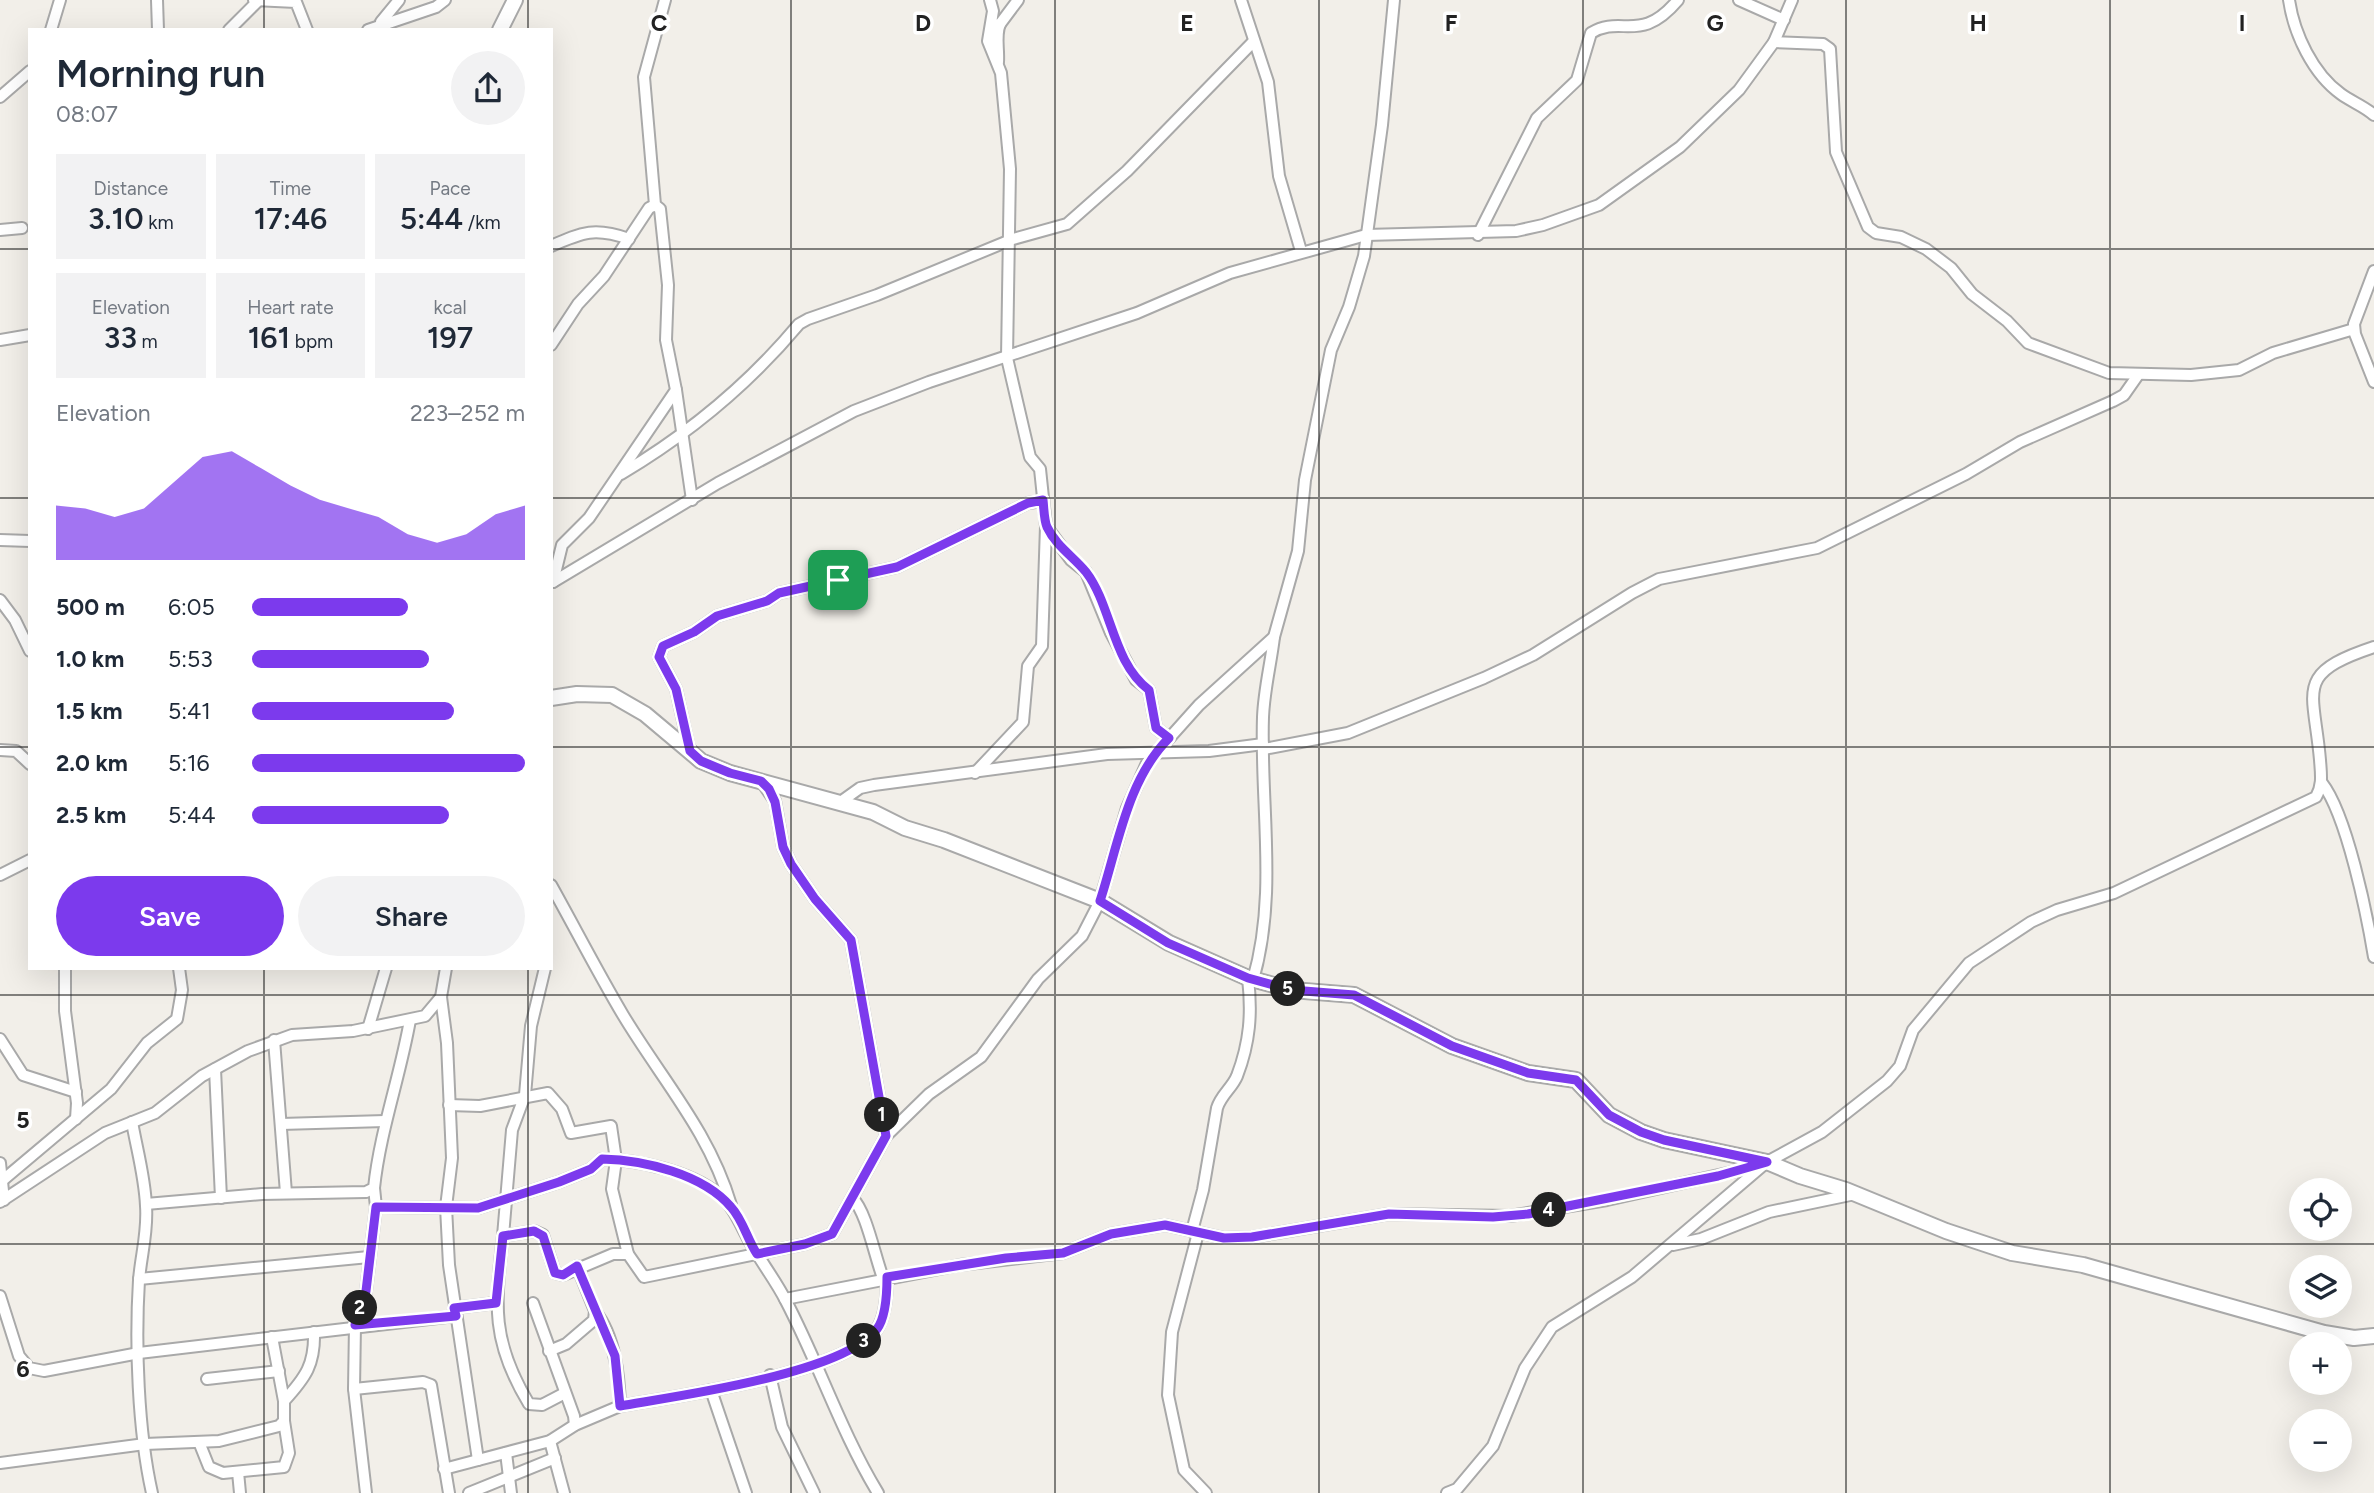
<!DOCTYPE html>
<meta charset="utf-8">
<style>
:root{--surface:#fff;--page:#f2f2f3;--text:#1f2937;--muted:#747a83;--accent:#7c3aed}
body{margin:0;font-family:Figtree,sans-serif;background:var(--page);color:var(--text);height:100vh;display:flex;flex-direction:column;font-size:26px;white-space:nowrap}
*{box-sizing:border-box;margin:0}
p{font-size:23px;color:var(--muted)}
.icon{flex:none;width:38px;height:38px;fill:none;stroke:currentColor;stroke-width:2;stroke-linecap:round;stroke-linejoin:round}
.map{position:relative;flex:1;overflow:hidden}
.side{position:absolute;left:28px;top:28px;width:525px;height:942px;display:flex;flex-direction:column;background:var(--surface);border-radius:0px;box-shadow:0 7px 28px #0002}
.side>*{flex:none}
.controls{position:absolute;left:2289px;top:1178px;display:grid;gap:14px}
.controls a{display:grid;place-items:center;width:63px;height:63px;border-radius:50%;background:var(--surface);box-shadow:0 7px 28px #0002;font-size:35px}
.pin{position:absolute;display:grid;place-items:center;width:60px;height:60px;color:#fff;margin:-30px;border-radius:14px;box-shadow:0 4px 10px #0006}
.km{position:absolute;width:35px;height:35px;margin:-18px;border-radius:50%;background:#222;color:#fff;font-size:19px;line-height:35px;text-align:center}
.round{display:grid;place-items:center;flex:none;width:74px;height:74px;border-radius:37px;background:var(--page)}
.head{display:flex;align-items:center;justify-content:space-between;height:119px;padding:0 28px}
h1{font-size:38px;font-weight:600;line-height:52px}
.figures{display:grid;grid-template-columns:repeat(3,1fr);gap:10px;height:119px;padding:7px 28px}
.figures div{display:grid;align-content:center;border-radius:0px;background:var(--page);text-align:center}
.figures b{font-size:30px;font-weight:600}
.figures small{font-size:19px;font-weight:400}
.figures p{font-size:19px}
.chart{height:196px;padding:14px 28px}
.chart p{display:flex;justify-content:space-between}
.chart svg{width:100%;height:126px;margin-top:7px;fill:var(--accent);opacity:.7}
.button{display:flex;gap:14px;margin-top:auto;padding:14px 28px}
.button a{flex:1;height:80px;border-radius:42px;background:var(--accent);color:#fff;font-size:28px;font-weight:600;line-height:80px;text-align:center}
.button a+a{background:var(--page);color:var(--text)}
ul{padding:0 28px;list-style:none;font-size:23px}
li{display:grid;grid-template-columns:112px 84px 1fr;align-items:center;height:52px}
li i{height:18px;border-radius:9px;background:var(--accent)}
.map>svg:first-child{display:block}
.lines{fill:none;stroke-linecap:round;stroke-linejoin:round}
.minor-casing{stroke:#a9a9a9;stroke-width:14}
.tertiary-casing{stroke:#a9a9a9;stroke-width:18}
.minor{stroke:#fff;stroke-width:10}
.tertiary{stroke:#fff;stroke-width:14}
.route-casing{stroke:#fff;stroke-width:14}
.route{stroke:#7c3aed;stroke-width:9}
.grid{fill:none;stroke:#222;stroke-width:2;stroke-opacity:0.55}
.grid-label{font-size:23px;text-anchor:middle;font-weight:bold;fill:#222;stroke:#fff;stroke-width:7;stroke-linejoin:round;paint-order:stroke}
</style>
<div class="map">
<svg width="2374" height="1493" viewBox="0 0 2374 1493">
<rect width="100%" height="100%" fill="#f2efe9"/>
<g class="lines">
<defs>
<g id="minor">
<polyline points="157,0 158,30"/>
<polyline points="254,0 296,2 307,30"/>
<polyline points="1241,0 1268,82 1279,176 1301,251"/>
<polyline points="1739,0 1784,20"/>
<path d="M2289,0C2294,34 2313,74 2341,94C2352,102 2364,106 2374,115"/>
<polyline points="381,22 399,0"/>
<polyline points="993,25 1000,24 1018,0"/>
<polyline points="51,30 60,0"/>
<polyline points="229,30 259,0"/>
<polyline points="368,30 436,7 445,0"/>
<polyline points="1774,42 1823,44 1830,49 1836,152 1868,227 1876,233 1901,237 1926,249 1951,268 1972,294 2007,321 2028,343 2109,373 2191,375 2239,370 2273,353 2354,329"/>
<path d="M998,62C999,49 995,35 1000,24"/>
<polyline points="0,97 30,71"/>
<polyline points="0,230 22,228"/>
<path d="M1478,235L1537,118L1577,80L1591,33C1622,14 1640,45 1678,0"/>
<path d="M551,246C583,232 595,227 629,239"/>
<polyline points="2374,271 2354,324 2355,334 2374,382"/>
<polyline points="0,340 30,335"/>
<polyline points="551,345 578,304 604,276 649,208 655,205"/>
<polyline points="676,390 692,500"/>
<path d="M621,474C690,433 748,385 799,324L808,319L877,295L1013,239L1067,224L1127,171L1254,41"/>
<polyline points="1046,526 1071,560 1086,572 1111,633 1136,680 1149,690 1156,728 1169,738"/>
<polyline points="0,540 30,541"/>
<polyline points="553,582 718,483 854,411 929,382 1137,313 1230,273 1366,235 1516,231 1543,225 1599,205 1680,147 1739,90 1774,42 1792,0"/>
<polyline points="553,582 562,545 589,518 676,390 666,340 668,285 660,209 655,205 644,77 665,0"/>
<polyline points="0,600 15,620 30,651"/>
<polyline points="1264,749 1348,733 1484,678 1533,655 1632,593 1659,579 1817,548 1966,474 2020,442 2113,401 2124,395 2138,375"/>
<polyline points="0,750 16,751 30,764"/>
<polyline points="690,752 676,689 659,657 663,646 694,632 717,616 767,601 779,593 897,567 1028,503 1043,501"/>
<polyline points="975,773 1023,722 1028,666 1042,646 1046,526 1040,469 1030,457 1007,358 1010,169 1001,73 988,41 993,11 990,0"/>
<polyline points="761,781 775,801 783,847 791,864 815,899 851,940 886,1136"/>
<path d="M2322,783C2347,815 2367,915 2374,957"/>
<polyline points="839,803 860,788 874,785 1107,754 1209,751 1263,744"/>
<polyline points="0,875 30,860"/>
<path d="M551,885C575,928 598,973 623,1015C662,1080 709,1131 731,1205"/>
<polyline points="65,968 65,1011 77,1103 76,1119"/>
<polyline points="545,968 531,1026 525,1095 512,1130 503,1236 534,1231 543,1235 555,1273 563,1275 613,1254 628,1254"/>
<path d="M1253,980C1278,894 1260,805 1263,717C1264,690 1271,663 1274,637"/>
<polyline points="441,997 447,1043 452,1158 446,1207 449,1265 478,1460"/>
<polyline points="368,1029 386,968"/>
<polyline points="0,1039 23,1075 76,1092"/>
<polyline points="274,1040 286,1193"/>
<polyline points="215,1069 221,1198"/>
<polyline points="449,1105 480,1106 548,1093 562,1109 571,1133 611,1126 616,1160 612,1189 628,1254 644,1277 805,1244 832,1234 886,1136 929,1094 981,1057 1038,979 1082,936 1100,901 1127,808 1147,763 1199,705 1274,637 1298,551 1305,480 1331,350 1349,307 1364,256 1382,125 1394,0"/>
<path d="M132,1122C137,1150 145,1178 146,1206C148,1232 141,1255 139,1280C135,1344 138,1431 152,1493"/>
<polyline points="281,1124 385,1121"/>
<polyline points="0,1163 4,1200"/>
<polyline points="3,1180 111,1089 147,1043 177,1019 182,990 179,968"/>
<path d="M374,1188L376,1207L478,1208L559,1182L591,1169L602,1159C638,1160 690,1171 718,1194C735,1207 740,1225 750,1242C761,1262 776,1281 786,1301C819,1364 841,1432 878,1493"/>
<path d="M853,1199C866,1211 875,1257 883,1278"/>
<polyline points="0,1202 105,1133 155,1113 202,1076 248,1051 292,1035 353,1031 425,1016 441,997 446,968"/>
<path d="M146,1204L262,1194L366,1192L374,1188C380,1131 400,1077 410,1020"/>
<path d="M1192,1231L1203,1190L1217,1108C1221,1095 1232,1088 1237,1076C1250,1042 1252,1013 1248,978"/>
<polyline points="1198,1233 1172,1332 1168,1395 1184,1470 1206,1493"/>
<path d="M503,1236C495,1306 491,1341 529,1404L542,1405L565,1393"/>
<polyline points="1673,1245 1701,1239 1769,1212 1855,1194"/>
<polyline points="139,1279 369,1257"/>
<polyline points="0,1296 19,1356 29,1368 44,1371 139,1353 455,1316"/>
<polyline points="785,1299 960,1265 1063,1253 1111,1234 1165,1225 1224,1238 1253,1237 1389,1214 1510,1216 1607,1200 1759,1166"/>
<polyline points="533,1303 574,1416 575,1425"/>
<polyline points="454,1308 496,1303"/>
<polyline points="272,1337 284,1401"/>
<polyline points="549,1351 566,1344 594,1320 595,1311 577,1266"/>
<polyline points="770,1375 782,1427 814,1493"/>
<polyline points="207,1379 279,1371"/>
<polyline points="354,1389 423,1382 431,1385 449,1493"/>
<polyline points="711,1390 746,1493"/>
<path d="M620,1406C677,1396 843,1374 877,1329C886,1316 887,1292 887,1277"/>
<polyline points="550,1441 564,1493"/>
<polyline points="199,1442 209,1467 223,1473 284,1467 289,1453 284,1421"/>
<polyline points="506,1453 511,1493"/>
<path d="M0,1463L145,1444L219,1441L279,1426L284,1421V1401C306,1377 315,1364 314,1332"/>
<path d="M444,1469L550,1441L575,1425L620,1406C619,1375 615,1336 595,1311"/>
<polyline points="238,1472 240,1493"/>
<polyline points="366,1493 354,1389 355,1325 366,1291 376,1207"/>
<polyline points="469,1493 555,1458"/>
<path d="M1447,1493L1457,1489L1493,1446L1525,1368L1552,1327L1632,1277L1767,1162L1822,1132L1887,1081L1900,1066L1913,1030L1969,963L2031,922L2057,910L2114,893L2316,797C2323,785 2321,774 2320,760C2314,689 2293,674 2374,647"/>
</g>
<g id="tertiary">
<polyline points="500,30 515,0"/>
<polyline points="551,698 577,694 612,695 645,714 701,761 730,773 873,812 905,828 944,840 1100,901 1169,943 1248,978 1292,990 1354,995 1452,1046 1528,1073 1576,1080 1609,1115 1641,1132 1664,1140 1767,1162 1800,1176 1846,1190 1946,1231 2012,1253 2083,1265 2324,1333 2354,1338 2374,1336"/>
</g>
</defs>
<use href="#minor" class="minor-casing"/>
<use href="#tertiary" class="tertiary-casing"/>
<use href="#minor" class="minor"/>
<use href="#tertiary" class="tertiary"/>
</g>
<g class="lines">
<defs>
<path id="route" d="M1043,500C1044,509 1044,520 1047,527C1056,546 1074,557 1086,572C1112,606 1112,662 1149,690L1156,728L1169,738C1127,780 1118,846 1100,901L1168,943L1248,978L1292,990L1354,995L1452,1046L1528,1073L1576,1080L1609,1115L1641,1132L1664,1140L1767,1162L1718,1176L1528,1214L1493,1217L1389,1214L1252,1237L1224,1238L1165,1225L1111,1234L1063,1253L1006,1258L887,1277C887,1292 886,1317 877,1329C843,1374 677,1396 620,1406L615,1356L577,1266L563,1275L555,1273L543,1236L534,1231L503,1236L496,1303L454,1308L456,1316L355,1325L366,1291L376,1207L478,1208L559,1182L591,1169L602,1159C644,1160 703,1174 731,1207C743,1220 747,1239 757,1254L805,1244L832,1234L886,1136L851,940L815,899L791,864L783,847L775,802L769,789L761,781L730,773L701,761L690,751L676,689L659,657L663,646L694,632L717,616L767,601L779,593L897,567L1028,503Z"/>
</defs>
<use href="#route" class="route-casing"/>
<use href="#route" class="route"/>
</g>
<path class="grid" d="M264,0V30M528,0V30M791,0V1493M1055,0V1493M1319,0V1493M1583,0V1493M1846,0V1493M2110,0V1493M0,249H30M551,249H2374M0,498H30M551,498H2374M0,747H30M551,747H2374M264,968V1493M528,968V1493M0,995H2374M0,1244H2374"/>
<g class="grid-label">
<text x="659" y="31">C</text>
<text x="923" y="31">D</text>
<text x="1187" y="31">E</text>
<text x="1451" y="31">F</text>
<text x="1715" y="31">G</text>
<text x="1978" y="31">H</text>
<text x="2242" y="31">I</text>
<text x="23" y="1128">5</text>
<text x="23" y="1377">6</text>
</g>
</svg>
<div class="controls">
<a><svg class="icon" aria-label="locate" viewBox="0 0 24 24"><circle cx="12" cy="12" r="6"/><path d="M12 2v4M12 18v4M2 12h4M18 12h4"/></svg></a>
<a><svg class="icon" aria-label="layers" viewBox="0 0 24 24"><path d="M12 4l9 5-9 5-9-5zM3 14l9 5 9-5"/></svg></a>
<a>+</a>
<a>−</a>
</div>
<div class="pin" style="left:838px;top:580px;background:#1e9e55"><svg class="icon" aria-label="arrive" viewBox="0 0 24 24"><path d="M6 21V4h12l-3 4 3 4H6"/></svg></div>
<b class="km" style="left:882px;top:1115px">1</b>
<b class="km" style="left:360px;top:1308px">2</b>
<b class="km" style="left:864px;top:1341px">3</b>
<b class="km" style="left:1549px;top:1210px">4</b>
<b class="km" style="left:1288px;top:989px">5</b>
<section class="side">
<div class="head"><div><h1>Morning run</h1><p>08:07</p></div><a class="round"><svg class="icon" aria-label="share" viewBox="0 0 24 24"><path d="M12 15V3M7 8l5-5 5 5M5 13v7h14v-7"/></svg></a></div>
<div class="figures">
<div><p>Distance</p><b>3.10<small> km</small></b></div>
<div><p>Time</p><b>17:46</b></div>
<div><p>Pace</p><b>5:44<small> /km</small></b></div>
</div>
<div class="figures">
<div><p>Elevation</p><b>33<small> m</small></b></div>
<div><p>Heart rate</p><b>161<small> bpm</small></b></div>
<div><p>kcal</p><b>197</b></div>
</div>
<div class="chart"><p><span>Elevation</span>223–252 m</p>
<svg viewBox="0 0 160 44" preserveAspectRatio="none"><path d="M0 44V25L10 26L20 29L30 26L40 17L50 8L60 6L70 12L80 18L90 23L100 26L110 29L120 35L130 38L140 35L150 28L160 25V44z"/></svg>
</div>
<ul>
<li><b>500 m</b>6:05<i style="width:57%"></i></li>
<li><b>1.0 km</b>5:53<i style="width:65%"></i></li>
<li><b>1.5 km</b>5:41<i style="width:74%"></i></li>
<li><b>2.0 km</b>5:16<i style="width:100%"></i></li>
<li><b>2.5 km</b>5:44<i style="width:72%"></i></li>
</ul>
<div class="button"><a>Save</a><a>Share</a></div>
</section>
</div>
